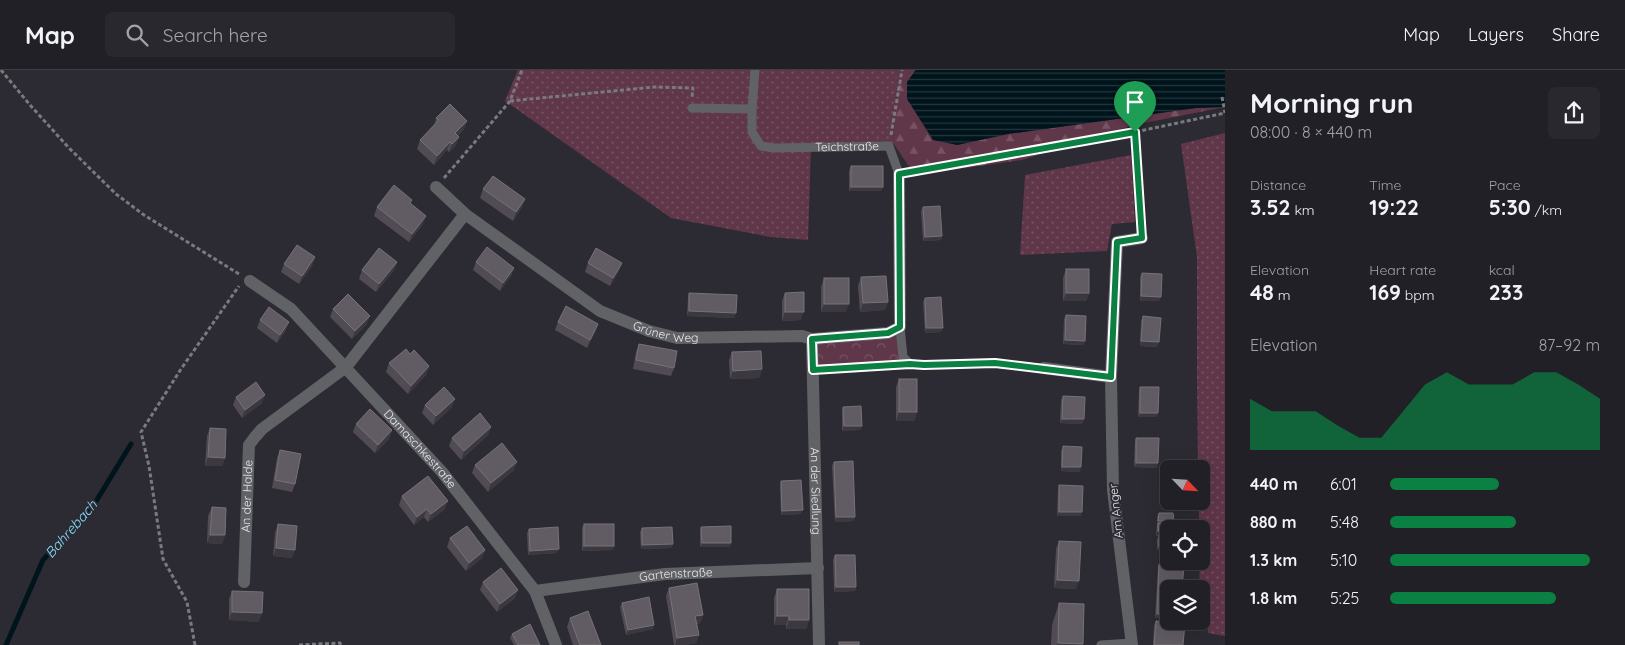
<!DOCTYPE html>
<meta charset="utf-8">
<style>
:root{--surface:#212026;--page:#29282e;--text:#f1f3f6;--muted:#a2a3a7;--line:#3e3e43;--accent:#0b8043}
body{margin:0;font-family:Quicksand,sans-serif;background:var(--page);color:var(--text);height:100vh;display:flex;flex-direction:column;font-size:19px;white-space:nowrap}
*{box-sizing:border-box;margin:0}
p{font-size:16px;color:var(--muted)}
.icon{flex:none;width:28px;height:28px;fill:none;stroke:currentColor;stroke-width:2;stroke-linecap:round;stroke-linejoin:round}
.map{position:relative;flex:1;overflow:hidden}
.panel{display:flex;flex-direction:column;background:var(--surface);width:400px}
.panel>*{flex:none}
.needle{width:32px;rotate:115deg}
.controls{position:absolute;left:1160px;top:390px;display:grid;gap:10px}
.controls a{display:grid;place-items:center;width:50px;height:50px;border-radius:8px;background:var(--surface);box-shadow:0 5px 20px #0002,0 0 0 1px var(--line);font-size:25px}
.pin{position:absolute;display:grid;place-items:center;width:42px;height:42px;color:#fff;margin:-51px -21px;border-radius:50% 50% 50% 0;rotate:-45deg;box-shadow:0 0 5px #0007}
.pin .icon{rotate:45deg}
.round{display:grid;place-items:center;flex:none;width:52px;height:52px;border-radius:8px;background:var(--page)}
.overview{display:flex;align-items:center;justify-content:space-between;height:85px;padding:0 25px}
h1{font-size:28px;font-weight:800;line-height:38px}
.metrics{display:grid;grid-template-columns:repeat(3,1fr);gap:8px;height:85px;padding:5px 25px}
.metrics div{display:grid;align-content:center}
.metrics b{font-size:21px;font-weight:800}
.metrics small{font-size:14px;font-weight:400}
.metrics p{font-size:14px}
.chart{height:140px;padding:10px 25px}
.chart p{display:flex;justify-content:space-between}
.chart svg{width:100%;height:90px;margin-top:5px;fill:var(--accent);opacity:.7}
ul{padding:0 25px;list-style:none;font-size:16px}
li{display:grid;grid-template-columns:80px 60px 1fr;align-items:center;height:38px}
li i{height:12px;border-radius:6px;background:var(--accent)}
header{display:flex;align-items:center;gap:30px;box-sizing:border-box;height:70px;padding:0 25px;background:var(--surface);border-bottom:1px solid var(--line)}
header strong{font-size:24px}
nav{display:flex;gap:28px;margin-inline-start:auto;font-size:18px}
.search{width:350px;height:45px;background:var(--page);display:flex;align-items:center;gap:12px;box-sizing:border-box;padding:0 18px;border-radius:8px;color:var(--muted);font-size:19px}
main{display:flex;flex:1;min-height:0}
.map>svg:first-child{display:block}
.grass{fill:url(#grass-dots)}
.forest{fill:url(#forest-firs)}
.park{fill:url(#park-crowns)}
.water{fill:url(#water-rules)}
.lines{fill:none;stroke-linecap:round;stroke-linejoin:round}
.stream{stroke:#00141c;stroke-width:5}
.path{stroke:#797980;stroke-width:3;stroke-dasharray:4 2.5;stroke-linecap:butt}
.lane{stroke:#606266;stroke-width:9}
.street{stroke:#606266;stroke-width:12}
.wall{fill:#514c53}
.shaded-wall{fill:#3c383f}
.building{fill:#615c63;stroke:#767279}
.route-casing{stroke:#fff;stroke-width:10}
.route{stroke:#0b8043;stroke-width:6}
.labels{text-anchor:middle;stroke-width:4;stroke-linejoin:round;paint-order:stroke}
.street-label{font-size:12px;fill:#e7e7ed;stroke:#2c2b33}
.water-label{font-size:14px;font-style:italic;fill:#87ddfb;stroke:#2c2b33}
</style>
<header>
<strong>Map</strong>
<div class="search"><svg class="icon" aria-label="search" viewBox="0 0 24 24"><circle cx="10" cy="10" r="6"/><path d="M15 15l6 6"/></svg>Search here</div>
<nav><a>Map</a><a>Layers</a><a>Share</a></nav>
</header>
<main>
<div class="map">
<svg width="1225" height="575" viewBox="0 0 1225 575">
<defs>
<pattern id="grass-dots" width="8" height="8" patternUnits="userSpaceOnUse" patternTransform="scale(1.25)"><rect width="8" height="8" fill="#603649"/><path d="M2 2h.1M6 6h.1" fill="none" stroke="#775364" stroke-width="1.8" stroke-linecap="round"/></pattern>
<pattern id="forest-firs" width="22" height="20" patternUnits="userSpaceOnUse" patternTransform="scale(1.25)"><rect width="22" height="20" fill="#603649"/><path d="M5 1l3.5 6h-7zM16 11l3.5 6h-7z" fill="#775364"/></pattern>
<pattern id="park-crowns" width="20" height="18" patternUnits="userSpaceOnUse" patternTransform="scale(1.25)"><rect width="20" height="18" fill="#603649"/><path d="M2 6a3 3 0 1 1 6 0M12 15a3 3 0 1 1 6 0" fill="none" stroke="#775364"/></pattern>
<pattern id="water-rules" width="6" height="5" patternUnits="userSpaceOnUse" patternTransform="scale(1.25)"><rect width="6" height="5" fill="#00141c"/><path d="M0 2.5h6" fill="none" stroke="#25363d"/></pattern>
</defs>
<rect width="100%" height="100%" fill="#2c2b33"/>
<g class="grass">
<polygon points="518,0 898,0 893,73 811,78 808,170 770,167 671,148 505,31"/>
<polygon points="1225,63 1225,566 1208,563 1207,552 1198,553 1198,551 1201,551 1201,519 1199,519 1200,491 1201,491 1201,459 1199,459 1199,431 1201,431 1201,399 1198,399 1197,308 1197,187 1181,74"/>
<polygon points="1131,85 1135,152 1112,154 1107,181 1020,185 1025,105"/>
</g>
<polygon class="forest" points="898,0 915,0 907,12 957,75 1008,64 1196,38 1225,37 1134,55 1022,90 915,105 893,73"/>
<polygon class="park" points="900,257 903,287 910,294 813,300 812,269"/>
<polygon class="water" points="916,0 1225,0 1225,37 1196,38 1008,64 957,75 933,70 907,29 907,12"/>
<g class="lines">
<polyline class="stream" points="6,575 43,490 95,433 131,374"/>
<g class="path">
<polyline points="1,0 30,35 69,78 116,124 144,145 239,204"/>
<polyline points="1222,27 1225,43"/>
<polyline points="510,31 654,17 693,18 692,27"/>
<polyline points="1135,62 1141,155"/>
<polyline points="891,65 902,0"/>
<polyline points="912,102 1135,62 1225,43"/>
<polyline points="444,108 510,31 522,0"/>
<polyline points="934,295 995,293 1030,296"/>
<polyline points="826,299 895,295"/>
<polyline points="195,575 187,532 163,489 149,396 141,362 181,299 239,216"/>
<polyline points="299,575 340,573 341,575"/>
</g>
<g class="lane">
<path id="s1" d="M755,0L752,39V62L761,76L774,78L889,76L899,104"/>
<polyline points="692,38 752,39"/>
<polyline points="900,257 903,287 910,294 924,295"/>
<polyline points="1101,575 1132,573"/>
</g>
<g class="street">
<polyline points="436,117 465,144"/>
<path id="s2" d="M250,211L291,239L442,402L535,521L556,575"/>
<path id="s3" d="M812,269L819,575"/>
<polyline points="1044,298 1111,307"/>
<path id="s4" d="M244,512L249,375L255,367L262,359L346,297L465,144L600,241L649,261L677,268L802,266L812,269L888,263L900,257L899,104"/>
<path id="s5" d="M535,521L665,504L818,498"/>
<polyline points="1132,575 1113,420 1111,307 1117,172 1142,168"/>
</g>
</g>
<g class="wall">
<polygon points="436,48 467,51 464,59 458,66 459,67 456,75 449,82 447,80 434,95 417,79 420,70 434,56"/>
<polygon points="851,96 882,121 849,121 849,101"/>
<polygon points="483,119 525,129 522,137 513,151 480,128"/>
<polygon points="411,134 423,154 409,172 374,146 377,137"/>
<polygon points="923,137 942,166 941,170 923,171 921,141"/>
<polygon points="315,187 312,196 299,214 281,202 284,194"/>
<polygon points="397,192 394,200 376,222 359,209 362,200"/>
<polygon points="476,192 514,198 511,206 500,221 473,200"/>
<polygon points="588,193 622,193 619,201 610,216 585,202"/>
<polygon points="1066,199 1089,223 1086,231 1063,231 1063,208"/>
<polygon points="1142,203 1159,231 1140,231 1140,207"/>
<polygon points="861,207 888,232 885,240 860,242 858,216"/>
<polygon points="824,208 846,242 821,242 821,217"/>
<polygon points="689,223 736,243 734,248 687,246 688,227"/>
<polygon points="785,223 801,250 782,251 782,231"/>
<polygon points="925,228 941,262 925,263 923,232"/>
<polygon points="333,239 367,254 352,269 330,247"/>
<polygon points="1066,245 1084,275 1063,274 1064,249"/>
<polygon points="1143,246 1157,277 1140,276 1141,251"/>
<polygon points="260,250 286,260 277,273 257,258"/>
<polygon points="558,252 598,254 595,262 587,278 555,260"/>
<polygon points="639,274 674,298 671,306 633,299 636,282"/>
<polygon points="732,282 762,299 759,308 730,309 729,290"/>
<polygon points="410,284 429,296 426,305 408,324 386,302 389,293"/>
<polygon points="899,309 917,342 914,351 896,351 896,317"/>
<polygon points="1140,317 1157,347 1138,347 1139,321"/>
<polygon points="1063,326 1084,349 1082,354 1060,353 1061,330"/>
<polygon points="236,327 262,333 242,348 233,335"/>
<polygon points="425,335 452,337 433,355 422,343"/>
<polygon points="843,337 862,356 860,360 842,361 842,341"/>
<polygon points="356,354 392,360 389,369 375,383 353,362"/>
<polygon points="491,357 488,365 461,390 449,376 452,368"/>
<polygon points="210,358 225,388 222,396 205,396 207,366"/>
<polygon points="1136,368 1157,398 1134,397 1135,372"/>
<polygon points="1063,376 1080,402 1061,401 1061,381"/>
<polygon points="280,380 295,414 292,422 272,418 277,388"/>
<polygon points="834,392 855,447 853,451 835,452 832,396"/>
<polygon points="475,395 514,400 488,422 472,403"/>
<polygon points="781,411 801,444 781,445 780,415"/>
<polygon points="1059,415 1081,446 1057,446 1058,420"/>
<polygon points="402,426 445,439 428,452 424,447 414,455 399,435"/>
<polygon points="212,437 225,465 222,474 207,473 208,446"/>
<polygon points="1159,443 1174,451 1169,459 1169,480 1157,480 1157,470 1159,466 1156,466 1157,455 1157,447"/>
<polygon points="278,454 292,488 273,486 275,463"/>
<polygon points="584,454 614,476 612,480 582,481 582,458"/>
<polygon points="701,457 730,477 700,477 700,461"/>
<polygon points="642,458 673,474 671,478 641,479 640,462"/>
<polygon points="529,459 557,483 528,485 527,463"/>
<polygon points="450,468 485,480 482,488 466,501 447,477"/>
<polygon points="1059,471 1076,519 1054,518 1056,479"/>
<polygon points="1168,481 1169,491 1179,491 1169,519 1169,548 1155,548 1158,498 1159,494 1166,494 1166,485"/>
<polygon points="835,485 856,517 855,521 834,522 833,490"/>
<polygon points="483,512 518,520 515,528 497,542 480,520"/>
<polygon points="669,518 703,545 700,553 697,554 699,565 696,573 684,575 674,575 666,526"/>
<polygon points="777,519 809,550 806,559 786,559 786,555 774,555 774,528"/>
<polygon points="232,521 259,552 229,550 229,529"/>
<polygon points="622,533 653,559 626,565 620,537"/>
<polygon points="1059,533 1083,574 1083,575 1051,575 1052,555"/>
<polygon points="570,548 601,575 573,575 567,557"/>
<polygon points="1156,551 1183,575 1153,575 1154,555"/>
<polygon points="512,564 540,575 514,575 510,568"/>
</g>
<g class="shaded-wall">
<polygon points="467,51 464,59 452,72 455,63"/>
<polygon points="459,67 456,75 449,82 452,74"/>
<polygon points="450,72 447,80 434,95 437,86"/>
<polygon points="851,117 883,117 882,121 849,121"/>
<polygon points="525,129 522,137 513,151 516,142"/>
<polygon points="426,146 423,154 409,172 412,164"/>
<polygon points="942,166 941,170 923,171 925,167"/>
<polygon points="315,187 312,196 299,214 302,206"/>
<polygon points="397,192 394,200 376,222 379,214"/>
<polygon points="622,193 619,201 610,216 613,208"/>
<polygon points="514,198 511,206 500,221 503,213"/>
<polygon points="1066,223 1089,223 1086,231 1063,231"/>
<polygon points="1141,226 1161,227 1159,231 1140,231"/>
<polygon points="888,232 885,240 860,242 863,233"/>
<polygon points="824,234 849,234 846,242 821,242"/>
<polygon points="689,241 736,243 734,248 687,246"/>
<polygon points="785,242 804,242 801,250 782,251"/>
<polygon points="370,246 367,254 352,269 355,261"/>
<polygon points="289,252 286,260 277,273 280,265"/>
<polygon points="598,254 595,262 587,278 590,270"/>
<polygon points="926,258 943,258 941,262 925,263"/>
<polygon points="1065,270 1085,271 1084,275 1063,274"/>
<polygon points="1141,271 1159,272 1157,277 1140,276"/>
<polygon points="429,296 426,305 408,324 411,316"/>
<polygon points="762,299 759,308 730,309 733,301"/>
<polygon points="265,325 262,333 242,348 245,340"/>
<polygon points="455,329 452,337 433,355 436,346"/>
<polygon points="899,342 917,342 914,351 896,351"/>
<polygon points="1140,343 1158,343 1157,347 1138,347"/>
<polygon points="1062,349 1084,349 1082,354 1060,353"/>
<polygon points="844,356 862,356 860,360 842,361"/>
<polygon points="491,357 488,365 461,390 464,381"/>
<polygon points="392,360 389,369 375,383 378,375"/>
<polygon points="208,387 225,388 222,396 205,396"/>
<polygon points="517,392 514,400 488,422 491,413"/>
<polygon points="1136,393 1158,393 1157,398 1134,397"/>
<polygon points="1062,397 1081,397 1080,402 1061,401"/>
<polygon points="448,431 445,439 428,452 431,444"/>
<polygon points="427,439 424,447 414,455 417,447"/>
<polygon points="803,440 801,444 781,445 782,441"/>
<polygon points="1059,442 1082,442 1081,446 1057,446"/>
<polygon points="836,447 855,447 853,451 835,452"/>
<polygon points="1158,451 1174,451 1172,455 1158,453 1157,455"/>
<polygon points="1158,461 1169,461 1169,465 1156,466"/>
<polygon points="210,465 225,465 222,474 207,473"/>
<polygon points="702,473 731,473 730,477 700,477"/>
<polygon points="673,474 671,478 641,479 642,475"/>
<polygon points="584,476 614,476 612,480 582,481"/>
<polygon points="1159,476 1169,476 1169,480 1157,480"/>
<polygon points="276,478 295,480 292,488 273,486"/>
<polygon points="559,479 557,483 528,485 530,481"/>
<polygon points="485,480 482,488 466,501 469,493"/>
<polygon points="1168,491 1179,491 1178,495 1166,495"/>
<polygon points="1057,510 1079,511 1076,519 1054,518"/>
<polygon points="836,517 856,517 855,521 834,522"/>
<polygon points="518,520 515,528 497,542 500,534"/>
<polygon points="232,542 262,543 259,552 229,550"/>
<polygon points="1157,544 1169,544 1169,548 1155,548"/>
<polygon points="703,545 700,553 692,554 695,546"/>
<polygon points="777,546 789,546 786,555 774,555"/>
<polygon points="789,550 809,550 806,559 786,559"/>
<polygon points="654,555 653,559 626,565 628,560"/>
<polygon points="699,565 696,573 684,575 675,575 677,568"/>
<polygon points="1058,573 1083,574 1083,575 1057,575"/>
</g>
<g class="building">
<polygon points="450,34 467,51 455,63 459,67 452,74 450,72 437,86 420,70 439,50 436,48"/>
<rect x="851" y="96" width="32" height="21"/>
<polygon points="493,106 525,129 516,142 483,119"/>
<polygon points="394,115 412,130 410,133 426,146 412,164 377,137"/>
<polygon points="940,136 942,166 925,167 923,137"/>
<polygon points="297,175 315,187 302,206 284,194"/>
<polygon points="487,177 514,198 503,213 476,192"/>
<polygon points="379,178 397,192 379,214 362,200"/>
<polygon points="596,178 622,193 613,208 588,193"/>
<rect x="1066" y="199" width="23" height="24"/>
<polygon points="1142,203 1162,204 1161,227 1141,226"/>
<polygon points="886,206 888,232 863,233 861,207"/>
<rect x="824" y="208" width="25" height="26"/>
<polygon points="804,222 804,242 785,242 785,223"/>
<polygon points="689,223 737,225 736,243 689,241"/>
<polygon points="348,224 370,246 355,261 333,239"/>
<polygon points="941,227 943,258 926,258 925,228"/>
<polygon points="566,236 598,254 590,270 558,252"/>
<polygon points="269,237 289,252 280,265 260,250"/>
<polygon points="1066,245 1086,246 1085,271 1065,270"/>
<polygon points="1143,246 1161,248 1159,272 1141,271"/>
<polygon points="639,274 677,281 674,298 636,290"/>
<polygon points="406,279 410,284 414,280 429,296 411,316 389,293"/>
<polygon points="761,281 762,299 733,301 732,282"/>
<rect x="899" y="309" width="18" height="33"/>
<polygon points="256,312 265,325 245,340 236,327"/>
<polygon points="444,317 455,329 436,346 425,335"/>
<polygon points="1140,317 1159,317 1158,343 1140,343"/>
<polygon points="1063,326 1085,327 1084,349 1062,349"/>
<polygon points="861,336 862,356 844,356 843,337"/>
<polygon points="370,339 392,360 378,375 356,354"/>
<polygon points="480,343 491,357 464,381 452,368"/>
<polygon points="210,358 226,359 225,388 208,387"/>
<polygon points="1136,368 1159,368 1158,393 1136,393"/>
<polygon points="502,373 517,392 491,413 475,395"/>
<polygon points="1063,376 1082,377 1081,397 1062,397"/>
<polygon points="280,380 301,384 295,414 275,410"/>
<polygon points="853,391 855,447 836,447 834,392"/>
<polygon points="428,406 448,431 431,444 427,439 417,447 402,426"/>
<polygon points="801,410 803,440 782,441 781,411"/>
<polygon points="1059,415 1083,416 1082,442 1059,442"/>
<polygon points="212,437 226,438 225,465 210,465"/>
<polygon points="1159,443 1173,443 1174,451 1158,451"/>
<polygon points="1174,452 1174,459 1169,459 1169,461 1158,461 1158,453"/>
<polygon points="278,454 297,456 295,480 276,478"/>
<rect x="584" y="454" width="30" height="22"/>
<polygon points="467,456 485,480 469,493 450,468"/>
<polygon points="731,456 731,473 702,473 701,457"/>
<polygon points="558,457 559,479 530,481 529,459"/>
<polygon points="672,457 673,474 642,475 642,458"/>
<rect x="1159" y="465" width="10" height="11"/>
<polygon points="1059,471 1081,472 1079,511 1057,510"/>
<rect x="1168" y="481" width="1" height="10"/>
<polygon points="835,485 855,485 856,517 836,517"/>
<polygon points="1159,494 1184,495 1182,519 1169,519 1169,544 1157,544"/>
<polygon points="501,498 518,520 500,534 483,512"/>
<polygon points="697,513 703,545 695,546 699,565 677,568 669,518"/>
<polygon points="777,519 809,519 809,550 789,550 789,546 777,546"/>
<polygon points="232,521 263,522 262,543 232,542"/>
<polygon points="649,527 654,555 628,560 622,533"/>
<polygon points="1059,533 1084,534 1083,574 1058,573"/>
<polygon points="588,541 601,575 580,575 570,548"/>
<polygon points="1156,551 1185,553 1183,575 1154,575"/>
<polygon points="530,554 540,575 518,575 512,564"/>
<rect x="839" y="572" width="20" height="3"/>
</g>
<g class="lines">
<defs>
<polygon id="route" points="1135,62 1142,168 1117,172 1111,307 995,293 924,295 910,294 813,300 812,269 888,263 900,257 899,104"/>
</defs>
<use href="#route" class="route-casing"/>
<use href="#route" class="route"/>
</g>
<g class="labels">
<g class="street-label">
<text dy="4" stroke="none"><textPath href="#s1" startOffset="165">Teichstraße</textPath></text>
<text dy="4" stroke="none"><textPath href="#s4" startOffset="692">Grüner Weg</textPath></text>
<text dy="4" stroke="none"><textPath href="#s2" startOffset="240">Damaschkestraße</textPath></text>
<text dy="4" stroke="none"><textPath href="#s3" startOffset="152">An der Siedlung</textPath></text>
<text dy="4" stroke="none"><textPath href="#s4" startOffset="86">An der Halde</textPath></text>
<text transform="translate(1116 441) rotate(-96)" y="4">Am Anger</text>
<text dy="4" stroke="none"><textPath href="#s5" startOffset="142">Gartenstraße</textPath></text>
</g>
<g class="water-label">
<text transform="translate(71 459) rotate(-49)" y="5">Bahrebach</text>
</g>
</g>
</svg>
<div class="controls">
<a><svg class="needle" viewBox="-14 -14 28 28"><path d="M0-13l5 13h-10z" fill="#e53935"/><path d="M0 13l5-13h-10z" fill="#a2a3a7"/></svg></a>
<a><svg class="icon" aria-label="locate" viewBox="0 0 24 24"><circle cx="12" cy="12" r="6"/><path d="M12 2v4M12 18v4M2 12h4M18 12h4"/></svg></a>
<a><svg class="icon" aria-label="layers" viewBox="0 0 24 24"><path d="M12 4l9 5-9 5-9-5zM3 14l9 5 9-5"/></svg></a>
</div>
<div class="pin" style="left:1135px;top:62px;background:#1e9e55"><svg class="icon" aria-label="arrive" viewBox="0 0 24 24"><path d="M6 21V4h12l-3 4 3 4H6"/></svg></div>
</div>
<section class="panel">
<div class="overview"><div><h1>Morning run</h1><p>08:00 · 8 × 440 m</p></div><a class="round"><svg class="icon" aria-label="share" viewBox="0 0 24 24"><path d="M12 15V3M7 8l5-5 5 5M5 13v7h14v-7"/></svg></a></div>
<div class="metrics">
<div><p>Distance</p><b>3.52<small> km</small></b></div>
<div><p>Time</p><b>19:22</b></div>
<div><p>Pace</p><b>5:30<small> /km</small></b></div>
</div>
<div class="metrics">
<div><p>Elevation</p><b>48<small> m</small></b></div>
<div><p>Heart rate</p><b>169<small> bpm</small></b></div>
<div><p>kcal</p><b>233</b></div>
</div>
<div class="chart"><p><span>Elevation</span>87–92 m</p>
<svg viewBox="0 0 160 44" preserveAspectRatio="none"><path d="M0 44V19L10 25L20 25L30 25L40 32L50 38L60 38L70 25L80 12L90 6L100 12L110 12L120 12L130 6L140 6L150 12L160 19V44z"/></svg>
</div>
<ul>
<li><b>440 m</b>6:01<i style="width:52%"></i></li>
<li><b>880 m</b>5:48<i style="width:60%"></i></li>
<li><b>1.3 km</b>5:10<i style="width:95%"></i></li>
<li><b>1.8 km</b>5:25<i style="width:79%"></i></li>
</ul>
</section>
</main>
